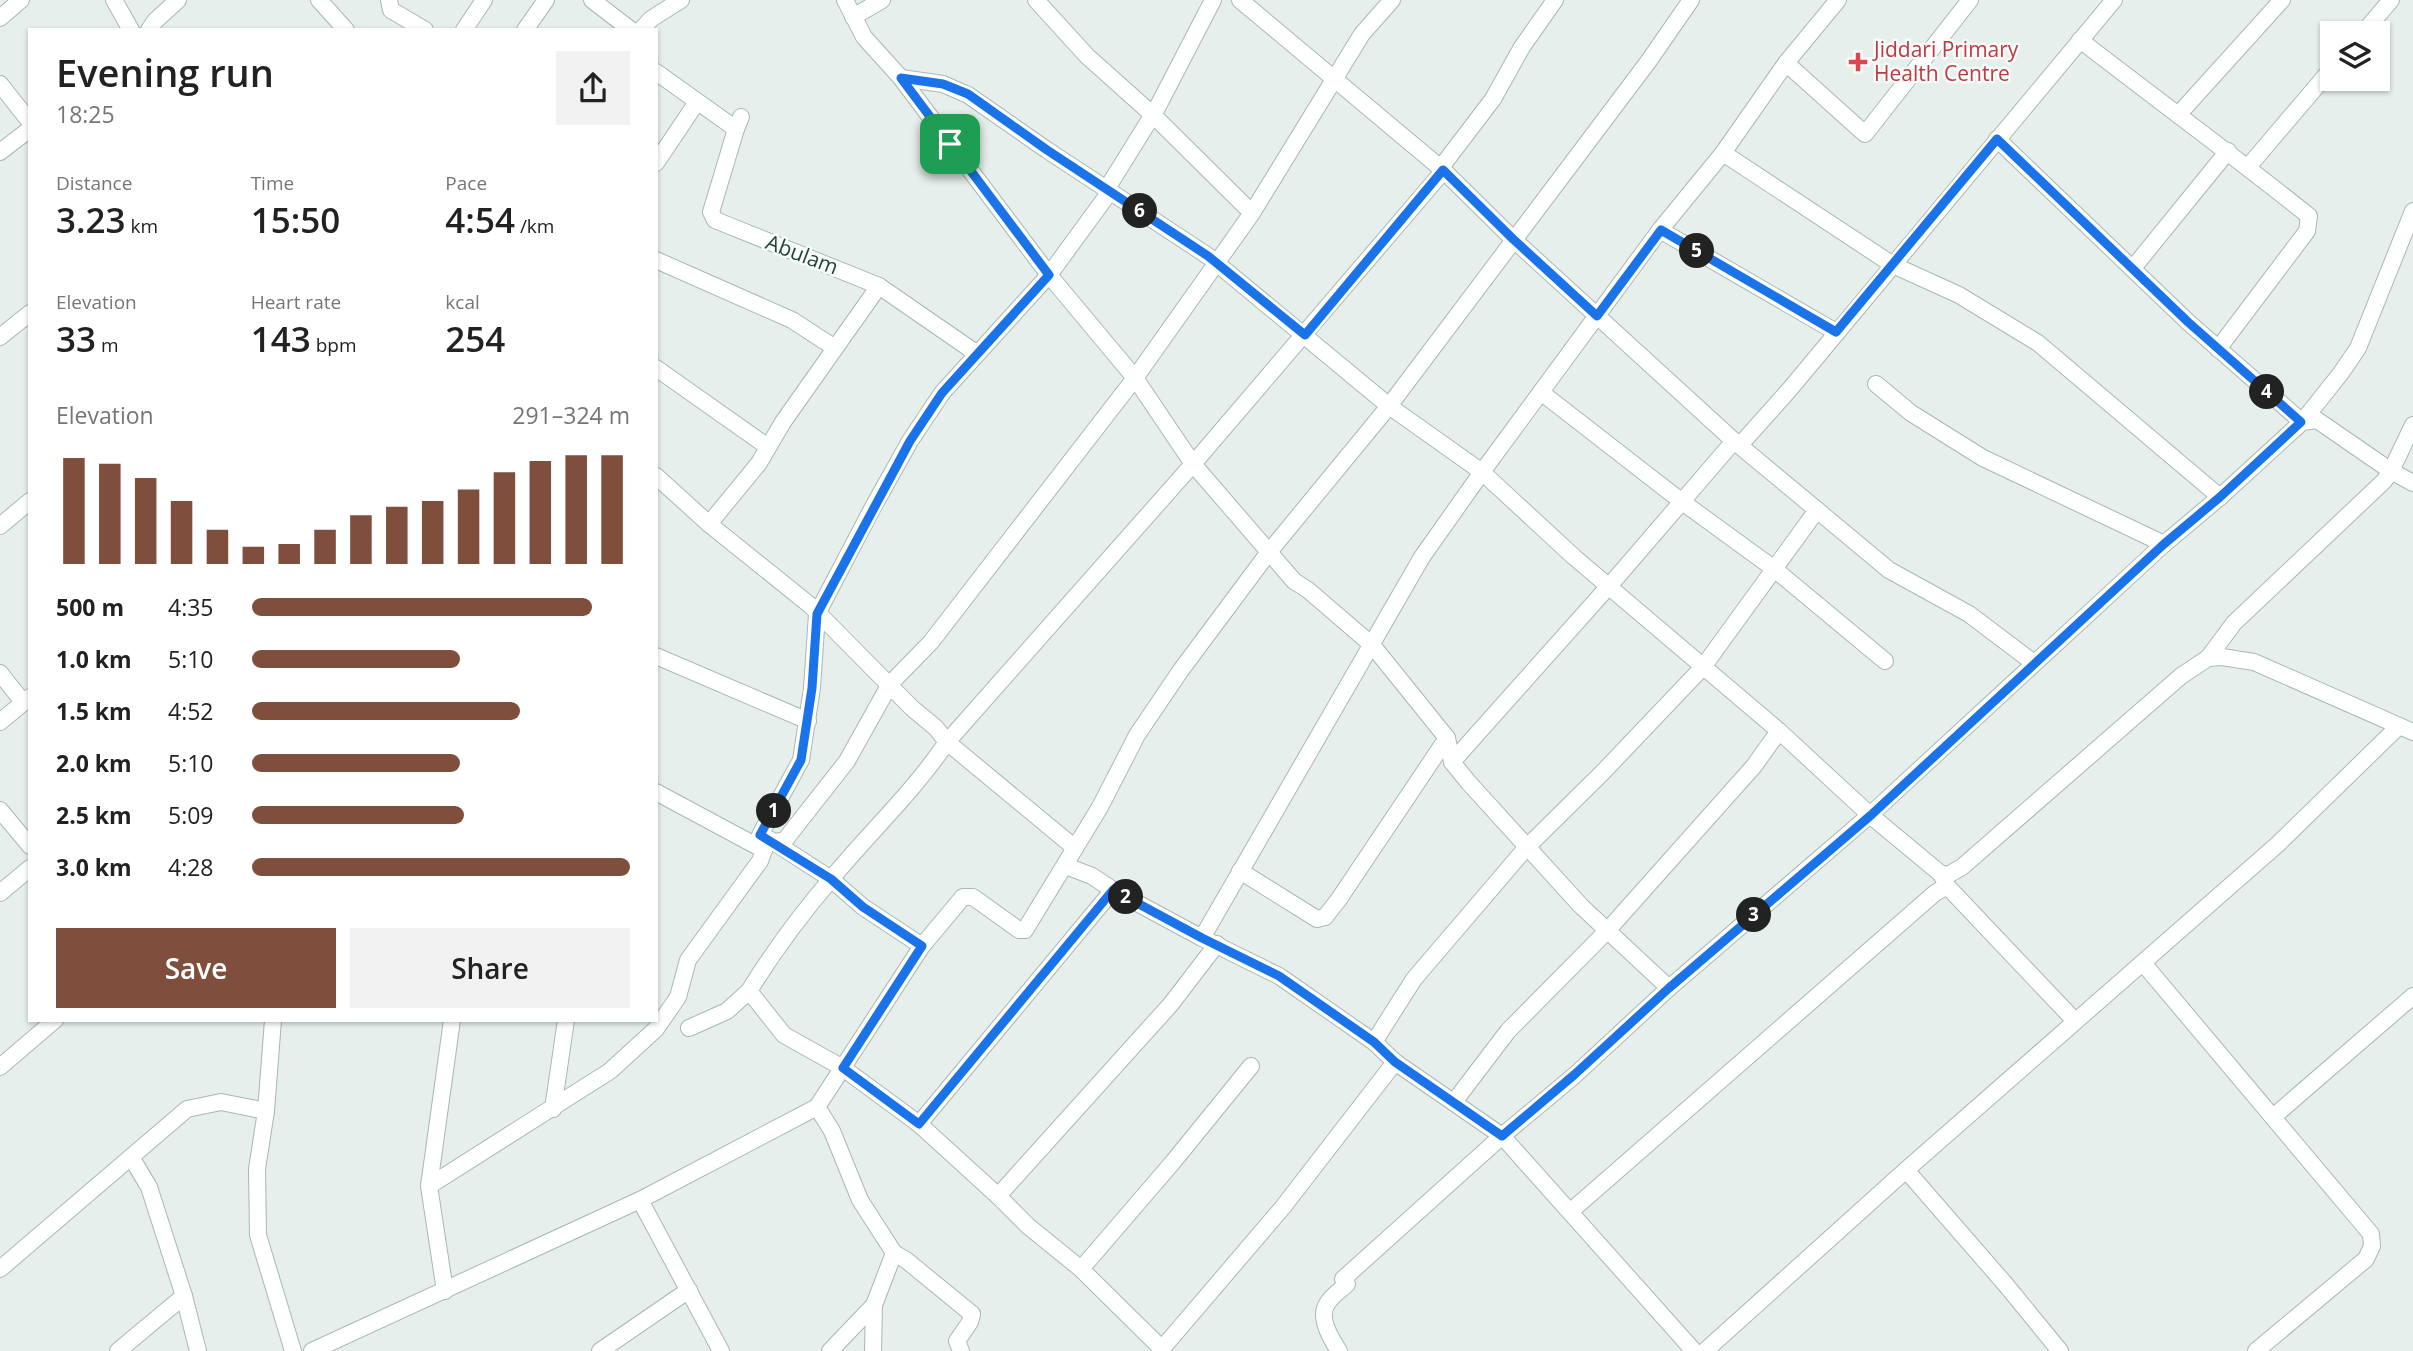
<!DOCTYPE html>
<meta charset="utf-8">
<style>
:root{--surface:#fff;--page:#f2f2f2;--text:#222;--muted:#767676;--accent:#804e3d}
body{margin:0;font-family:"Open Sans",sans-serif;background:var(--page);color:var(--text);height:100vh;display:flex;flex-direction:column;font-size:26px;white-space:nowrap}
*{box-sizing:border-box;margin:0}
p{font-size:23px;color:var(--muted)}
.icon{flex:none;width:38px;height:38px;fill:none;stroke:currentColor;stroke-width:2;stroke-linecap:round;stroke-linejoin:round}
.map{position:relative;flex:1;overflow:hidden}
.side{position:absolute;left:28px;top:28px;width:630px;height:994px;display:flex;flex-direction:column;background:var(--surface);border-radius:0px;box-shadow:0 2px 5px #0004}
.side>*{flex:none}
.controls{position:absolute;left:2320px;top:21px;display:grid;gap:14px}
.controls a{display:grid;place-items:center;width:70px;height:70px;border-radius:0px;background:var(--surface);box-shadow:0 2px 5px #0004;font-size:35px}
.pin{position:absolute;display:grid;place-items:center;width:60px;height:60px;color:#fff;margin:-30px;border-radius:14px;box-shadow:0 4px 10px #0006}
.km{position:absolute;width:35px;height:35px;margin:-18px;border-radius:50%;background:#222;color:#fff;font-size:19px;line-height:35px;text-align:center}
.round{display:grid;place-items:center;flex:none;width:74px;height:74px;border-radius:0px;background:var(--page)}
.overview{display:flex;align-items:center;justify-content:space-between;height:119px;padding:0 28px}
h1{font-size:38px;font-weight:600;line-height:52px}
.metrics{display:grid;grid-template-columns:repeat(3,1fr);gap:10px;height:119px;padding:7px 28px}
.metrics div{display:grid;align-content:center}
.metrics b{font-size:35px;font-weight:600}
.metrics small{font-size:19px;font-weight:400}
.metrics p{font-size:19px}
.chart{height:196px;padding:14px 28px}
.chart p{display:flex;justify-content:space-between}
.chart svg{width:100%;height:126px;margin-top:7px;stroke:var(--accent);stroke-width:6}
.cta{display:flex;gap:14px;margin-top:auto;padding:14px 28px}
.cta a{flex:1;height:80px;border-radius:0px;background:var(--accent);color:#fff;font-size:28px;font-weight:600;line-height:80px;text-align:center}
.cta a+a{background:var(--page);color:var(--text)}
ul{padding:0 28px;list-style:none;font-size:23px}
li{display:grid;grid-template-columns:112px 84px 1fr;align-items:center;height:52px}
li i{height:18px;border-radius:9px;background:var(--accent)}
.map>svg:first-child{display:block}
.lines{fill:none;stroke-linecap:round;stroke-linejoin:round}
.minor-casing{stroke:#a8b8b2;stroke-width:18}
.minor{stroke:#fff;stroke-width:16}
.route-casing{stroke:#fff;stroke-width:14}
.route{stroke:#1a73e8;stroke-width:9}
.health-dot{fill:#e0444e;stroke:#f7fbf9;stroke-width:2.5}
.labels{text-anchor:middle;stroke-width:5;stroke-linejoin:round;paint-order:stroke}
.health-label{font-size:21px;fill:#be3a42;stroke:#f7fbf9;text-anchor:start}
.street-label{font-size:21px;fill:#24423a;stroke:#f7fbf9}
</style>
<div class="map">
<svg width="2413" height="1351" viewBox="0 0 2413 1351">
<rect width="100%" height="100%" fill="#e6efeb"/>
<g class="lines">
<defs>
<g id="minor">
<polyline points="114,0 131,30"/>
<polyline points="319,0 346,30"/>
<polyline points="389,0 391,10 425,30"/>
<polyline points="592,0 631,30"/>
<polyline points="845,0 864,37 901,78 1049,275 1135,378 1193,464 1294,581 1308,590 1372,645 1447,738 1452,762 1469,783 1581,906 1669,988"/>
<polyline points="1036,0 1087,56 1153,115 1252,213"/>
<polyline points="1240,0 1443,170 1513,239 1734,441 1817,510 1889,570 1969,614 2034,663"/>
<polyline points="853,17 882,0"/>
<polyline points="0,18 21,0"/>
<polyline points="149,30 155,21 178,0"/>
<polyline points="464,30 484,0"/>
<polyline points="525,30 546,0"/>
<polyline points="641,30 651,19 681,0"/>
<polyline points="2363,33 2391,0"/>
<path d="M2080,40C2156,99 2234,156 2309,216L2307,231L2218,349"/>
<polyline points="1786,63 1865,134 1970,0"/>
<polyline points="656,72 736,129 741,117"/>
<polyline points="901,78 943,84 968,95 1047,150 1208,256 1389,406 1482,472 1574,557 1779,731 1870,815 1941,874 1947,886 2075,1021"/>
<polyline points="0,84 30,122"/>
<polyline points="2178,115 2282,0"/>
<polyline points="736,129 711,212 715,220 879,286 976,353"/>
<polyline points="1997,139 2188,322 2302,422 2317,420 2391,471 2413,483"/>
<polyline points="0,152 30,129"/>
<polyline points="1723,153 1893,265 1959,295 2038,343 2220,497"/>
<polyline points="656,163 697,102"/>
<polyline points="2248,167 2333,67"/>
<polyline points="1660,230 1836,332"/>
<polyline points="656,260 792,320 835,348"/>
<polyline points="2133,268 2228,151"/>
<polyline points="0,337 30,313"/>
<polyline points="656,368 768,447"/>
<polyline points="1876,384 1911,413 1983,458 2164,544"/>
<polyline points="1542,393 1681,501 1773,568 1885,661"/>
<polyline points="1740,445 1790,389 2114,0"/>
<polyline points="656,476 709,524 811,606 912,708 936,728 947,742 1075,848"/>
<polyline points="709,524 759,463 783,422 879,286"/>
<polyline points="0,526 30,501"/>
<polyline points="656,656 808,721"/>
<polyline points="2208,658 2222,657 2254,662 2413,732"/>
<polyline points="0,673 23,702"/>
<polyline points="0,722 30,697"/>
<polyline points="1452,762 1617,577 1734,441"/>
<polyline points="656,792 764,850"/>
<polyline points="0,810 30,846"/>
<polyline points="769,839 831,879 863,907 922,946"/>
<polyline points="775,842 785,840 847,761 890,684 931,642 1135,378 1252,213 1362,34 1392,0"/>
<polyline points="1066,866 1092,876 1113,890 1202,938 1279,976 1374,1042 1395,1062 1502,1136 1694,1351"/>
<polyline points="1240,871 1317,919 1325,917 1339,899 1447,738"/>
<polyline points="1941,874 1948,875 1962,867 2181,676 2208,658 2234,623 2384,481 2391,471 2413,425"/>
<polyline points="0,893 30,868"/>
<polyline points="1202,938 1422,557 1482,472 1660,230 1723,153 1786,63 1838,0"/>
<polyline points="2143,963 2371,1234 2372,1246 2366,1259 2256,1351"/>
<path d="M749,991C773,952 802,913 832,878C870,832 914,791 947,742L1193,464L1440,175L1445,162L1493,99L1522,47L1555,0"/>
<polyline points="273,1020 266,1111 257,1169 258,1235 293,1351"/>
<polyline points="689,1028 727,1011 749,991 784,1035 843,1068 919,1124 998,1196 1028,1226 1081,1269 1162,1349"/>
<polyline points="1374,1042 1414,979 1526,848 1603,772 1703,667 1817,510"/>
<polyline points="0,1067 55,1020"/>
<polyline points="1454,1102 1508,1031 1607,931 1754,766 1779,731"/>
<polyline points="817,1107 832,1131 860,1200 894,1253 874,1305 873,1351"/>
<polyline points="553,1109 566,1020"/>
<polyline points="2273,1117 2413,996"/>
<polyline points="919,1124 1113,890"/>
<polyline points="131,1157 149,1187 184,1296 198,1351"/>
<polyline points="1906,1170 2006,1285 2060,1351"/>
<polyline points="429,1186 452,1020"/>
<polyline points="998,1196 1171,1004 1217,944"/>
<polyline points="640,1200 721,1351"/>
<polyline points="1571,1211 1935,893 1947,886"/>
<polyline points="894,1253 906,1260 972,1314 970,1322 957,1341 961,1351"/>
<polyline points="0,1269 187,1109 221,1102 266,1111"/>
<polyline points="1081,1269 1173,1162 1251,1066"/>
<polyline points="445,1291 429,1186 610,1071 656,1029 678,997 688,960 760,861 764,850 760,835 801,760 812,688 817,614 872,509 910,441 942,393 1049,275 1106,197 1106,190 1157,108 1213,0"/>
<polyline points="118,1351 184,1296"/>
<polyline points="312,1351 640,1200 817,1107 922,946 963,897 973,897 1019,930 1025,930 1100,807 1137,735 1181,670 1269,552 1389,406 1648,62 1691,0"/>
<polyline points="600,1351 689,1290"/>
<polyline points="830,1351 874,1305"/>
<polyline points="1160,1351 1283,1207 1395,1062"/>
<path d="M1339,1351C1331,1339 1318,1317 1327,1304C1331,1296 1341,1290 1347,1284L1343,1279L1502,1136L1575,1075L1669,988L1870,815L2164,544L2220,497L2302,422L2341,373L2358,348L2413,211"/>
<polyline points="1705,1351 1906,1170 2278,844 2399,726"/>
</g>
</defs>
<use href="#minor" class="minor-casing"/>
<use href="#minor" class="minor"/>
</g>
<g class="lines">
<defs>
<polygon id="route" points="901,78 943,84 968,94 1047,150 1208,256 1305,335 1443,170 1513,239 1597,316 1661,230 1836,332 1997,139 2188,322 2301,422 2220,497 2164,544 1870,816 1669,988 1574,1075 1502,1136 1395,1062 1374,1042 1279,976 1202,938 1113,890 919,1124 843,1068 922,946 863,907 831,879 760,835 801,760 812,688 817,614 910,441 942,393 1049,275"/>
</defs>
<use href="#route" class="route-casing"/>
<use href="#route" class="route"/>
</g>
<path class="health-dot" d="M1854.5 51.5h7v7h7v7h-7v7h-7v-7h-7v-7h7z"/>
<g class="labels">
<g class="health-label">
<text x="1874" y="57">Jiddari Primary<tspan x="1874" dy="24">Health Centre</tspan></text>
</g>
<g class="street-label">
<text transform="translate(802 255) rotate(21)" y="7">Abulam</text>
</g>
</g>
</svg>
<div class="controls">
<a><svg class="icon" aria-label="layers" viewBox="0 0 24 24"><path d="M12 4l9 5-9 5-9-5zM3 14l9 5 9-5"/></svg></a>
</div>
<div class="pin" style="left:950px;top:144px;background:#1e9e55"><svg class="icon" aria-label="arrive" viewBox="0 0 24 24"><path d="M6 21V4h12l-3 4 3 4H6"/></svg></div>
<b class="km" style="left:774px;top:811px">1</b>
<b class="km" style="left:1126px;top:897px">2</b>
<b class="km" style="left:1754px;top:915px">3</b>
<b class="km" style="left:2267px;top:392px">4</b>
<b class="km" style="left:1697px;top:251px">5</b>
<b class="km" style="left:1140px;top:211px">6</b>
<section class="side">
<div class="overview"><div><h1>Evening run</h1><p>18:25</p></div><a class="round"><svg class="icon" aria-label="share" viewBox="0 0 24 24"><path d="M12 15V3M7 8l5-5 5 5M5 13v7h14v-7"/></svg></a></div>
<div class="metrics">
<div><p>Distance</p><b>3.23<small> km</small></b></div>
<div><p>Time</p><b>15:50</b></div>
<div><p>Pace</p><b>4:54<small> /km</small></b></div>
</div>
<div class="metrics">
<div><p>Elevation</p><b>33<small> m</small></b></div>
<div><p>Heart rate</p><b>143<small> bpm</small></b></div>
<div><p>kcal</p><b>254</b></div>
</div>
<div class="chart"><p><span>Elevation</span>291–324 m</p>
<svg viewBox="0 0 160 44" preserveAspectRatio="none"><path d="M5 44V7M15 44V9M25 44V14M35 44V22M45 44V32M55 44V38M65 44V37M75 44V32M85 44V27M95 44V24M105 44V22M115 44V18M125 44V12M135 44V8M145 44V6M155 44V6"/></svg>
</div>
<ul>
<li><b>500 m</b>4:35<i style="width:90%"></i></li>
<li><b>1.0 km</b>5:10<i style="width:55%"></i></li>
<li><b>1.5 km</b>4:52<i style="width:71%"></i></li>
<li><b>2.0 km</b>5:10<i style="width:55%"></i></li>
<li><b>2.5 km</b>5:09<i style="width:56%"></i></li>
<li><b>3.0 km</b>4:28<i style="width:100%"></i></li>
</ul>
<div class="cta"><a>Save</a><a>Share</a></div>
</section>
</div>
